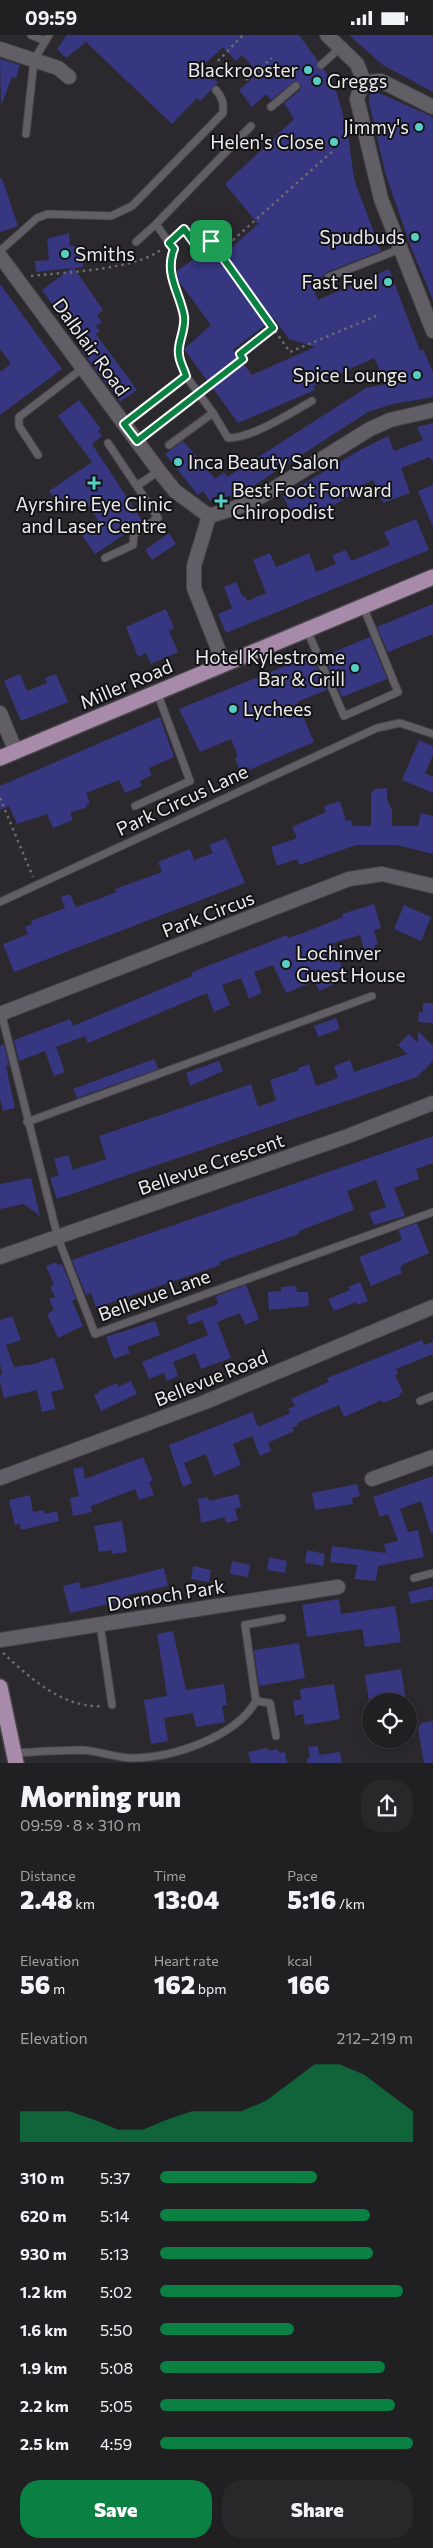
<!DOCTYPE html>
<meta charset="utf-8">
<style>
:root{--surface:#201f22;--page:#28272a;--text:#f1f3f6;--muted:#a2a2a5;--line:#3d3d40;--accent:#0b8043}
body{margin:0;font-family:Commissioner,sans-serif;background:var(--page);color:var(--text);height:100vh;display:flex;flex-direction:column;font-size:19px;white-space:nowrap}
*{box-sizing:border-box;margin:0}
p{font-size:16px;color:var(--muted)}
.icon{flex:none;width:28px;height:28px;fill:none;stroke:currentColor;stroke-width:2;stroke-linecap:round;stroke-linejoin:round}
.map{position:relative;height:1728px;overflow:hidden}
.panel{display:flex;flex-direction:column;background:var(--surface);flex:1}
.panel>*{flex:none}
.controls{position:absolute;left:362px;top:1658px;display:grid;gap:10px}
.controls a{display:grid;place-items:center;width:55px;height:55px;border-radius:50%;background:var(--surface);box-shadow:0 2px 8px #0003,0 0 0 1px var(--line);font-size:25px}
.pin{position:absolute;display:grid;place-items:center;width:42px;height:42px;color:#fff;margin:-21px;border-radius:10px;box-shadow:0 2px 8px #0006}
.round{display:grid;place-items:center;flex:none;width:52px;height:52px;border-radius:20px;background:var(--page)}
.head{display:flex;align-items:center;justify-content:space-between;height:85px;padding:0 20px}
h1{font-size:28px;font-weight:800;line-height:38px}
.metrics{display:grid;grid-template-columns:repeat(3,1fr);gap:8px;height:85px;padding:5px 20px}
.metrics div{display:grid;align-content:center}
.metrics b{font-size:25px;font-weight:800}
.metrics small{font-size:14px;font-weight:400}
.metrics p{font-size:14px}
.chart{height:140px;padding:10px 20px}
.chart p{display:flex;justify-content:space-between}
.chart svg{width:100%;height:90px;margin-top:5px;fill:var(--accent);opacity:.7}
.cta{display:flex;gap:10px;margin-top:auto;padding:10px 20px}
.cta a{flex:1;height:58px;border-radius:20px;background:var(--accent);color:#fff;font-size:20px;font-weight:800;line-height:58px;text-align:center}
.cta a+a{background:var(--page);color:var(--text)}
ul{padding:0 20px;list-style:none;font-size:16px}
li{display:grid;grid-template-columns:80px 60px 1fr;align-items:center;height:38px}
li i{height:12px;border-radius:6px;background:var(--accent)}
.status{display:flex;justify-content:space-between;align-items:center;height:35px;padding:0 25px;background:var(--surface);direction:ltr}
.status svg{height:14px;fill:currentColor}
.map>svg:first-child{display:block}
.building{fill:#373681;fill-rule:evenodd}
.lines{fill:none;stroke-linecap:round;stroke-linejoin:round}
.lane-casing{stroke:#47454a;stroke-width:9}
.street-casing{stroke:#47454a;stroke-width:16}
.primary-casing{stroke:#47454a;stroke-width:18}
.path{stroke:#6d6b70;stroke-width:2.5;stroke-dasharray:2.5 4;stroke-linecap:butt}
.lane{stroke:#615f65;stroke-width:7}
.street{stroke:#615f65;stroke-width:14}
.primary{stroke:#a88aab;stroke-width:15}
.route-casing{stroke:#fff;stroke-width:10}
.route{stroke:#0b8043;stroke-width:6}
.poi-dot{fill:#56cec4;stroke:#131214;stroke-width:2}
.labels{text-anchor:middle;stroke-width:4;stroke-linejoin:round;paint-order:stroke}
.poi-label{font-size:19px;fill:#ebeaee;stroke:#131214;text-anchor:end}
.street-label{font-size:19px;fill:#ebeaee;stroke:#131214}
</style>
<div class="status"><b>09:59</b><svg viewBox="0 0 49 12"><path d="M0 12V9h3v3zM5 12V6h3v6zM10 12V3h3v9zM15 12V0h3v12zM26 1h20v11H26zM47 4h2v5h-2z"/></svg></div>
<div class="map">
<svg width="433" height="1728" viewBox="0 0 433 1728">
<rect width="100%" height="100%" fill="#2b292e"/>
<g class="building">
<path d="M67,0H299L318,26L317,33L324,34L337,58L348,99L354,144L381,216L327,237L324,241L310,247L318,265L389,234L420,316L423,314L433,337V362L393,369L368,377L233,464L230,460L221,465L218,460L210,466L203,456L198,460L165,419L183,406L215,444L224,437L227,442L366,353L386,349L374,323L313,351L315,355L238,388L184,314L211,290L178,245L177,236L211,211L220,223L258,189L225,149L294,84L284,68L300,55L301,50L295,46L271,65L266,59L252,72L239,55L258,38L242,20L236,26L223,12L203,31L218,48L200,66L197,63L172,89L86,7L66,23L57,14ZM274,283L289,304L315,312L252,340L233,315Z"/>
<polygon points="349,0 433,0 433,57 383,30"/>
<polygon points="0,24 20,30 16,43 12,42 1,71"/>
<polygon points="372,57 379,58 433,82 433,265 410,210 385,137 369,67 369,61"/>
<polygon points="2,143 18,191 0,197 0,144"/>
<polygon points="69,198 70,211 81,212 83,232 74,233 103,275 97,280 102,287 96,291 100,296 96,299 137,355 120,367 81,315 85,314 42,255 72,233 36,237 35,226 49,225 47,204"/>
<polygon points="0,249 62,334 0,380 0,337 11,329 0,314"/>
<polygon points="79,365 101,394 98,396 102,401 92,409 143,487 95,519 82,500 100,488 84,464 64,478 49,456 92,427 58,381"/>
<polygon points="433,388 433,428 430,422 401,433 410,458 383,468 373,445 348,457 350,461 304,486 298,472 290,476 283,461 360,415 388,401 394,416 423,405 417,392"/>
<polygon points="433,450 433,492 418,456"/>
<polygon points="416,484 429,515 226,598 218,579 232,573 224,552 236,547 243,562 245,561 247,566 266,558 253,525 270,518 276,532 309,518 316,537 336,529 332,520 346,515 351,526 390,510 384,497"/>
<polygon points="169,498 176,509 152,525 145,515"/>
<polygon points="433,569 433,599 388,617 377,592"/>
<polygon points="166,574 174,593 169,596 178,617 151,629 146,618 138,622 126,592"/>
<polygon points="370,602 387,644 342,662 324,621"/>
<polygon points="310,621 312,626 314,625 327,655 297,667 314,707 249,735 248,732 240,735 235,723 238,722 231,704 200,717 179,674"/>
<polygon points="20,639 27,656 47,648 45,643 56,639 68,667 21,686 4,646"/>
<polygon points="160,682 174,722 149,733 152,740 140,746 142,751 125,758 119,745 86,758 90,768 86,770 87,772 70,778 73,785 53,793 47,779 17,789 9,771 0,775 0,751"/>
<polygon points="419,705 433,711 433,720 425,738 433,742 433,758 402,745"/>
<polygon points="387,753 387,765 392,775 392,791 418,791 421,778 433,781 433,819 397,810 356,810 299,830 297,824 277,831 271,812 297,803 292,792 326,777 324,771 340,766 346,786 351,785 353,791 371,791 371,758 375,754"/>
<polygon points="226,803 245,848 14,937 3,909 28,899 25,892 32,889 31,886 65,873 61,862 70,859 76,872 96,865 116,857 115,854 162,837 158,827 190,814 194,825 213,818 209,810"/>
<polygon points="374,869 381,893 374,895 378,909 374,910 377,918 366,921 360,900 333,908 345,939 332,945 334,949 319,956 315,946 286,958 273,930 254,937 262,958 255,961 249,964 241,943 222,950 230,970 214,977 207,958 88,1008 85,1001 56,1012 65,1037 59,1039 54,1041 45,1016 19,1026 14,1005 70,984 73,991 192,941 191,938 205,932 287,900 288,903 303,898 343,882 342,879"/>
<polygon points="404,870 431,882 421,906 394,894"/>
<polygon points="423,968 433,968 433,988 418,987 419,977 423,977"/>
<polygon points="336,983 340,994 318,1002 314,991"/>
<polygon points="418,996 433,1011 433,1026 417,1042 57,1164 50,1143 59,1140 54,1124 68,1120 73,1135 106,1124 99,1101 251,1049 258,1072 276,1065 270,1045 299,1035 298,1033 309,1029 316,1051 338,1043 334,1031 350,1025 354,1037 407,1019 398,1010 409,999 418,1008"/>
<polygon points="4,1009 9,1030 6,1031 15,1073 3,1076 0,1064 0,1011"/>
<polygon points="154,1024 158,1034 77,1063 73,1054"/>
<polygon points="219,1026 223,1036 190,1051 186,1038"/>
<polygon points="433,1101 433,1128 416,1134 419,1144 394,1153 405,1181 374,1190 369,1178 386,1172 376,1145 347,1156 354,1175 304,1194 298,1197 299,1199 219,1227 220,1230 104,1270 96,1272 91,1258 86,1260 72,1225"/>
<polygon points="31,1143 40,1181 24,1169 0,1174 0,1149"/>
<polygon points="417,1188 429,1218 404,1229 400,1232 402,1238 371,1251 359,1222 402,1205 398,1195"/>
<polygon points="56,1227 58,1230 62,1229 76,1264 72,1266 83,1291 58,1303 47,1279 54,1275 49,1264 55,1262 50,1252 54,1250 46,1231"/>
<polygon points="360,1247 368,1266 357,1270 356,1267 334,1276 328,1264 350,1255 348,1252"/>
<polygon points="246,1250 259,1284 245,1290 240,1278 217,1287 231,1323 201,1334 195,1318 173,1327 178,1341 167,1346 164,1338 149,1344 142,1327 208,1300 202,1285 189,1290 186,1281 218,1269 216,1261"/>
<polygon points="296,1251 297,1257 308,1257 309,1271 269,1275 268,1257 281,1256 281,1252"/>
<polygon points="12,1281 21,1305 6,1310 14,1332 34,1329 54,1322 64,1354 51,1357 55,1374 42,1377 37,1355 4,1363 0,1347 0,1340 2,1339 0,1329 0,1285"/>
<polygon points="155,1286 160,1300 127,1312 130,1318 114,1324 106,1302"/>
<polygon points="422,1305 424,1310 433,1307 433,1319 396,1334 398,1339 395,1340 403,1357 399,1359 400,1361 383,1368 382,1365 344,1382 339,1370 297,1388 298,1390 292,1393 294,1396 268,1408 271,1416 260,1421 252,1401 233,1409 241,1430 214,1441 206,1419 184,1428 192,1448 183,1452 169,1410 252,1377 258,1392 290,1378 288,1374 295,1371 291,1364 329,1347 327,1343"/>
<polygon points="131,1346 137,1359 101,1376 94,1360 99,1358 98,1356 117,1348 118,1352"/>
<polygon points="143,1422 153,1446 149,1447 154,1460 139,1465 135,1454 91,1471 92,1477 73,1481 70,1463 79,1461 73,1434 83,1432 85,1444"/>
<polygon points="433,1441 433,1498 431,1498 421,1466 400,1474 408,1497 418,1495 424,1522 378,1531 376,1546 355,1544 357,1530 330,1527 332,1511 386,1518 384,1509 398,1506 388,1479 380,1482 373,1462"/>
<polygon points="357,1449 360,1461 352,1463 353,1469 315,1475 312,1458"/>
<polygon points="238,1459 241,1472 235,1474 238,1485 226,1488 225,1482 201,1488 198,1464 208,1462 209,1466"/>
<polygon points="30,1460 33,1477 44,1475 45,1479 57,1476 59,1486 21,1495 20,1489 15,1490 9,1465"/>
<polygon points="122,1486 127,1517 112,1519 112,1515 99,1517 94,1491"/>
<polygon points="307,1515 325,1519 323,1531 305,1528"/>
<polygon points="269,1522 287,1526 285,1538 267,1535"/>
<polygon points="232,1526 250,1530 248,1542 230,1539"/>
<polygon points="193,1531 211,1535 209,1547 191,1544"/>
<polygon points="164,1533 168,1551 128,1560 129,1564 70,1578 63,1551 79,1547 81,1554"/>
<polygon points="433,1551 433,1564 411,1569 408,1557"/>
<polygon points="339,1564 341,1579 395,1571 401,1607 365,1612 362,1594 307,1602 302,1570"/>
<polygon points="173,1596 186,1655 224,1649 227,1670 222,1671 225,1687 196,1692 193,1678 164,1683 168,1706 151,1709 144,1665 167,1661 157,1599"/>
<polygon points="299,1608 305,1643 259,1651 254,1615"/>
<polygon points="401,1634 406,1666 369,1666 365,1640"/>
<polygon points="334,1649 340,1684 305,1690 303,1679 295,1681 293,1666 301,1664 300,1654"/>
<polygon points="433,1686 433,1728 424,1728 418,1693 421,1688"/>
<polygon points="318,1711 319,1720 340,1717 342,1728 307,1728 307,1723 310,1722 308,1712"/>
<polygon points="268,1713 269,1716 278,1714 279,1718 285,1717 287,1728 251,1728 248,1717"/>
</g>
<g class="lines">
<defs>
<g id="lane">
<polyline points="31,0 45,6"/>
<polyline points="321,30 340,13"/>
<polyline points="271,72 296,51"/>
<polyline points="26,99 34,25 49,0"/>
<polyline points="136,207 156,189"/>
<path d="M0,216L37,183L48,179L111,181L132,171L223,78C224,68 222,62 216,55"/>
<polyline points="329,242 400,214"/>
<path d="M186,341C184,334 179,326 179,319C177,308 186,295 184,281C180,258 164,239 174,215L156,189L251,91"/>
<path d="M213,378L228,403C253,403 290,378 312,366"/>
<polyline points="124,389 186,341 213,378 169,410"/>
<polyline points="38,420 19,391 19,382 83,333"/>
<polyline points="138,450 159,436"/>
<polyline points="105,523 133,510 134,499 158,483 108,408"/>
<polyline points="307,595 344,681 398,657 363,571"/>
<polyline points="135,771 190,746 157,657"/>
<polyline points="0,867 377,693 400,688 433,699"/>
<polyline points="1,977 58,1203 95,1299 433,1177"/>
<polyline points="27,1087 372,961"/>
<polyline points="420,1366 433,1361"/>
<polyline points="414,1543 433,1538"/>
<polyline points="100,1589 112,1670"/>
<polyline points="256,1666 270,1668 276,1701"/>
<path d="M14,1718C37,1717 60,1715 83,1715C99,1716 116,1723 132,1723C172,1723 236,1702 256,1666L245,1590L282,1583"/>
</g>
<g id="street">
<polyline points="327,0 357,29 365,49"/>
<polyline points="0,14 58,33 69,42"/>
<path d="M433,72L381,46C367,45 360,51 357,64L381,164L433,296"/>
<polyline points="0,221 159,436 175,456 209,481"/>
<polyline points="209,481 244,470 262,461 370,394 390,385 433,375"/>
<polyline points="209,481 194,531 194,553 224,629"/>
<polyline points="0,678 16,717"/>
<polyline points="0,979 349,844 382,839 433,851"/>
<polyline points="0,1222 348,1101 433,1068"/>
<polyline points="0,1443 205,1367 433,1272"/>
<polyline points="372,1444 433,1422"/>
<polyline points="0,1605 338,1552"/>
</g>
<g id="primary">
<polyline points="0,723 433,542"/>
<polyline points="0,1652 16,1728"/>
</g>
</defs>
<use href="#lane" class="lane-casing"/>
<use href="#street" class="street-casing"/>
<use href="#primary" class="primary-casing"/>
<g class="path">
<polyline points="218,26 243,0"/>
<polyline points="246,45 272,23"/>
<polyline points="176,201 184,194 200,216 224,194 233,205 334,115"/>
<polyline points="211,206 290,317 376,281"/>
<path d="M31,241C66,237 138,235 163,213"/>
<polyline points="206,353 243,324 240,319 273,293"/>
<polyline points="146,399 192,364"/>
<polyline points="0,763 33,842"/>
<path d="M3,1618C30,1643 64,1674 103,1671"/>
</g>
<use href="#lane" class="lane"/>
<use href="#street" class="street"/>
<use href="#primary" class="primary"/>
</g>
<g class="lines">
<defs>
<path id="route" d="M184,194L200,216L211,206L273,293L240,319L243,324L137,406L124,389L186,341C184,334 179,326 179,319C177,308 186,295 184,281C180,258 164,239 174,214L169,208Z"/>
</defs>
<use href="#route" class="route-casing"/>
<use href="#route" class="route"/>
</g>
<g class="poi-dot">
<circle cx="308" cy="35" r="5"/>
<circle cx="317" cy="46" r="5"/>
<circle cx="419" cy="92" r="5"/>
<circle cx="334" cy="107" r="5"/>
<circle cx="415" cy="202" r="5"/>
<circle cx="65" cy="219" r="5"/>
<circle cx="388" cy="247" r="5"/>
<circle cx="417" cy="340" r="5"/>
<circle cx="178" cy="427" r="5"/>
<path d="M91.5 440.5h5v5h5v5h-5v5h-5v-5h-5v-5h5z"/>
<path d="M218.5 458.5h5v5h5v5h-5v5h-5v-5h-5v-5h5z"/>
<circle cx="355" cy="633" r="5"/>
<circle cx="233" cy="674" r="5"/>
<circle cx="286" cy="929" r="5"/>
</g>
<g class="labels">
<g class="poi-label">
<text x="298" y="42">Blackrooster</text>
<text x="327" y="53" text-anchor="start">Greggs</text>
<text x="409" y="99">Jimmy's</text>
<text x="324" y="114">Helen's Close</text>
<text x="405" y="209">Spudbuds</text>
<text x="75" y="226" text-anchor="start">Smiths</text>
<text x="378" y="254">Fast Fuel</text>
<text x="407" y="347">Spice Lounge</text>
<text x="188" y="434" text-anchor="start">Inca Beauty Salon</text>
<text x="232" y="462" text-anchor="start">Best Foot Forward<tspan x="232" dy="22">Chiropodist</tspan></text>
<text x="94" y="476" text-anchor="middle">Ayrshire Eye Clinic<tspan x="94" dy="22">and Laser Centre</tspan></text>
<text x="345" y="629">Hotel Kylestrome<tspan x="345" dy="22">Bar &amp; Grill</tspan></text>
<text x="243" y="681" text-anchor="start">Lychees</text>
<text x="296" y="925" text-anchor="start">Lochinver<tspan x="296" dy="22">Guest House</tspan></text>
</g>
<g class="street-label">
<text transform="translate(91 312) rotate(54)" y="7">Dalblair Road</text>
<text transform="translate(126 649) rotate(-23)" y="7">Miller Road</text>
<text transform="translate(182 765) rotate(-25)" y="7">Park Circus Lane</text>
<text transform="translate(208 879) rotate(-21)" y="7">Park Circus</text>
<text transform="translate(211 1129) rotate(-19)" y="7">Bellevue Crescent</text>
<text transform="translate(154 1260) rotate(-20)" y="7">Bellevue Lane</text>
<text transform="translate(211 1343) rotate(-22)" y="7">Bellevue Road</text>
<text transform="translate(166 1560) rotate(-9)" y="7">Dornoch Park</text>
</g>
</g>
</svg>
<div class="controls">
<a><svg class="icon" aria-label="locate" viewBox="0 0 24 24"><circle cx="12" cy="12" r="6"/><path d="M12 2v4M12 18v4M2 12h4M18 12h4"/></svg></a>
</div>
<div class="pin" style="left:211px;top:206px;background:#1e9e55"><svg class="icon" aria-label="arrive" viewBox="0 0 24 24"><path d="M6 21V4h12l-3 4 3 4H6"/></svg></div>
</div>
<section class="panel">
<div class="head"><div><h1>Morning run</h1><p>09:59 · 8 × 310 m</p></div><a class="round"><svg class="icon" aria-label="share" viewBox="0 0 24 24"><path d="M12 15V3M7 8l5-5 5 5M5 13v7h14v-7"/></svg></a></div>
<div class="metrics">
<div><p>Distance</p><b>2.48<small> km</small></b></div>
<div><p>Time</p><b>13:04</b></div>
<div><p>Pace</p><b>5:16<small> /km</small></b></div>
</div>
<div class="metrics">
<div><p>Elevation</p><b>56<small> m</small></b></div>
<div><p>Heart rate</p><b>162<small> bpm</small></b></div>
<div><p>kcal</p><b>166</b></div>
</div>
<div class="chart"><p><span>Elevation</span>212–219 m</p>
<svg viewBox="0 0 160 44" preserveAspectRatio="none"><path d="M0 44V29L10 29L20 29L30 33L40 38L50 38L60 33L70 29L80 29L90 29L100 24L110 15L120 6L130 6L140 11L150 20L160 29V44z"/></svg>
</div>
<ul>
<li><b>310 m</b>5:37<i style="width:62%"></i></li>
<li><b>620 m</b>5:14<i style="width:83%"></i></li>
<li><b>930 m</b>5:13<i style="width:84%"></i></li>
<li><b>1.2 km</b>5:02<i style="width:96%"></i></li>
<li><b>1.6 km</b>5:50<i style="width:53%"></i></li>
<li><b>1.9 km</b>5:08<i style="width:89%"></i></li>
<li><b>2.2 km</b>5:05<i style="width:93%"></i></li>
<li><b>2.5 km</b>4:59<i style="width:100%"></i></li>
</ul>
<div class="cta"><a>Save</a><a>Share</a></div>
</section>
